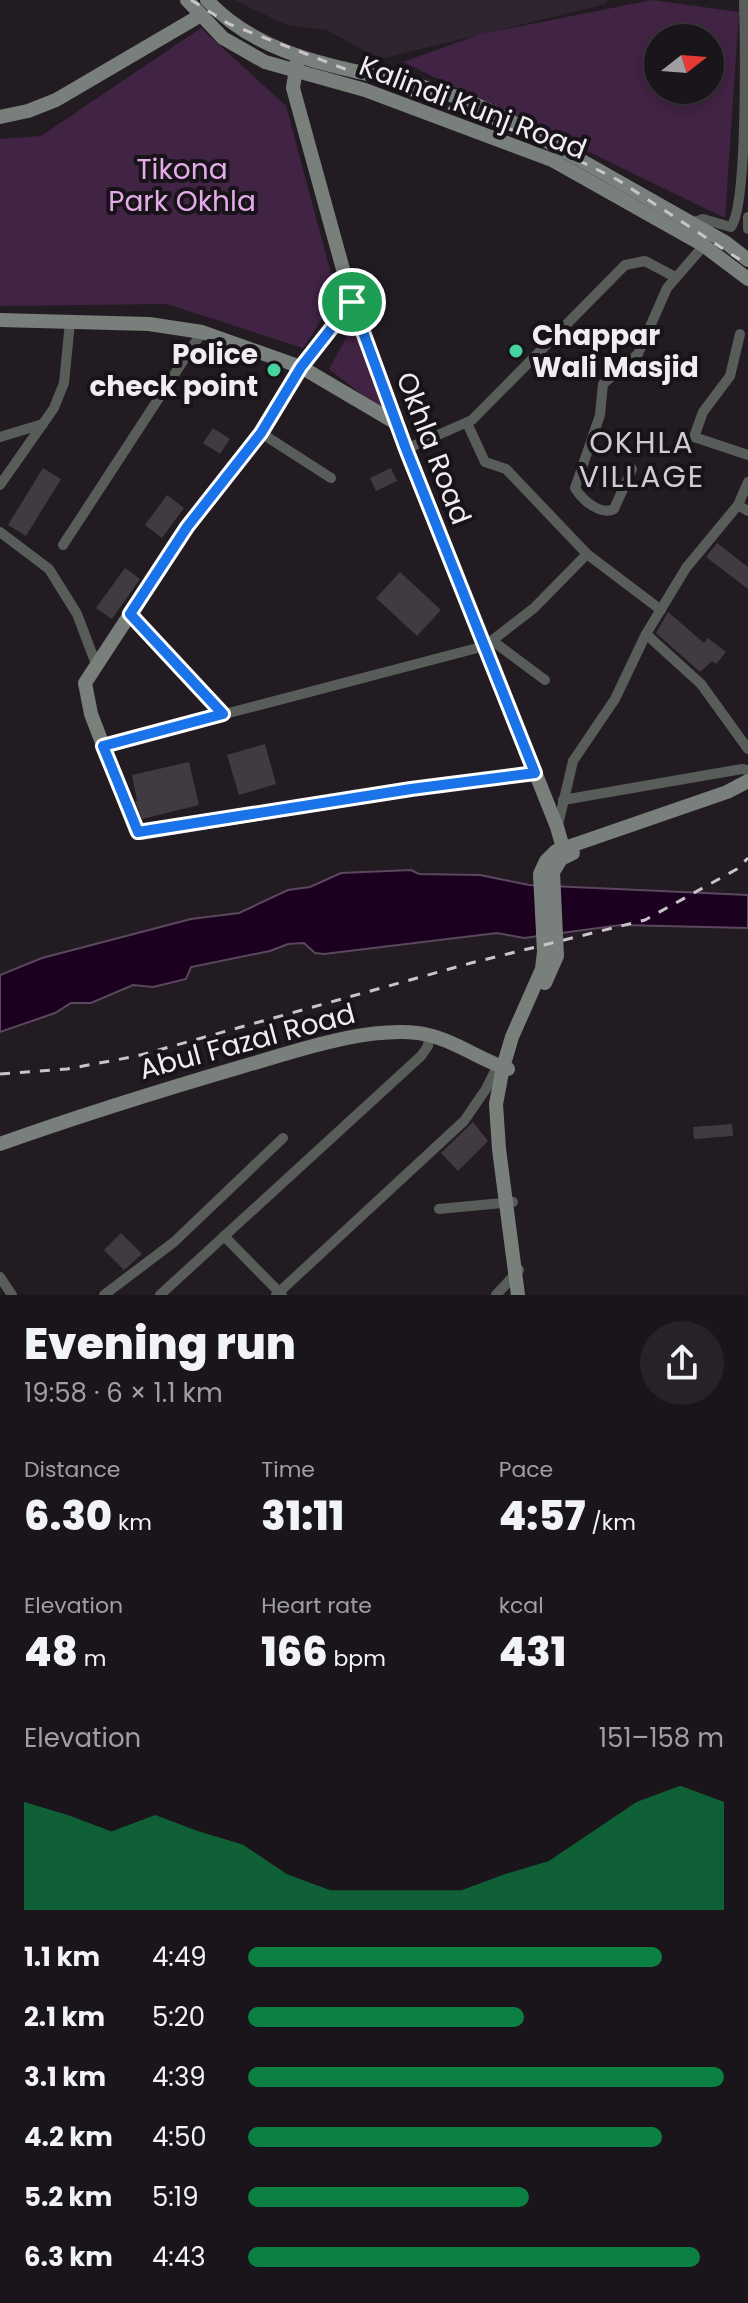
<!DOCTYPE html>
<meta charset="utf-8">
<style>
:root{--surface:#1a151a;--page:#272227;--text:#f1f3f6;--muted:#9f9fa2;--line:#383439;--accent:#0b8043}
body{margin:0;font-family:Poppins,sans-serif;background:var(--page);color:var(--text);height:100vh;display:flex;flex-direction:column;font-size:30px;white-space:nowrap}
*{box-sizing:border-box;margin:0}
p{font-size:26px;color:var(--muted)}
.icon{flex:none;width:44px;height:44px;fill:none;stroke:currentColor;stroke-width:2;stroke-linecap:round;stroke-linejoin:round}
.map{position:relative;height:1295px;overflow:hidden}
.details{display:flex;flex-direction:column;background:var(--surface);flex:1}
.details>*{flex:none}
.needle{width:52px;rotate:73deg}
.controls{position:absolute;left:644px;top:24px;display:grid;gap:16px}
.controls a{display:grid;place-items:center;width:80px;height:80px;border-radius:50%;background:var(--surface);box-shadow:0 4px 12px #0003,0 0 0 2px var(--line);font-size:40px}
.pin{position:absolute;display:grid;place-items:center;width:68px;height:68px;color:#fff;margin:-34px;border:4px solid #fff;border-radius:50%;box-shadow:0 2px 8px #0007}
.round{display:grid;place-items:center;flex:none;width:84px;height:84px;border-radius:42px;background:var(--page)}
.headline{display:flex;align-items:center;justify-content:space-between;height:136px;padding:0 24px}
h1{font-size:44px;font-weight:800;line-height:60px}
.stats{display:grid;grid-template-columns:repeat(3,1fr);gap:12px;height:136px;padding:8px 24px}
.stats div{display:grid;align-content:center}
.stats b{font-size:40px;font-weight:800}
.stats small{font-size:22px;font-weight:400}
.stats p{font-size:22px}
.chart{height:224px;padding:16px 24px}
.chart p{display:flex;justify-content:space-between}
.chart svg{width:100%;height:144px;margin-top:8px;fill:var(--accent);opacity:.7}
ul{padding:0 24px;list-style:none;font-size:26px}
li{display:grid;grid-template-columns:128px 96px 1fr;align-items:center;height:60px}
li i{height:20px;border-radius:10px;background:var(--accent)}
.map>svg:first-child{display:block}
.built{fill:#2f2530}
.green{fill:#412344;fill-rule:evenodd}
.water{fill:#1b001f;stroke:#5b475e;stroke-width:2}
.building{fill:#413a41}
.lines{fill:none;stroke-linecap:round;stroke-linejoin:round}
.street{stroke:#585d5a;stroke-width:10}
.secondary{stroke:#79807c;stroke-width:14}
.rail{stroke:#c9c4c9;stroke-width:3;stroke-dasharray:10 10;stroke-linecap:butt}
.route-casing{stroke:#fff;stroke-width:16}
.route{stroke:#1a73e8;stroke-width:10}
.poi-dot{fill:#46d49e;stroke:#181319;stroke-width:3}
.labels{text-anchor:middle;stroke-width:8;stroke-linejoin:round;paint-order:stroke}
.street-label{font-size:28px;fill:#f1ecf1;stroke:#181319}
.park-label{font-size:28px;fill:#e4abe9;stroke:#181319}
.poi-label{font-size:28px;font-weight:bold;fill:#f1ecf1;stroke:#181319;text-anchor:start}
.neighbourhood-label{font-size:30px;letter-spacing:2px;fill:#d2cad3;stroke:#181319}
</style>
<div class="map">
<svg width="748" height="1295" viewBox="0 0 748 1295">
<rect width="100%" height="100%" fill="#221c22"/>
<polygon class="built" points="234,0 608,0 605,4 380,59 327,30 287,25"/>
<g class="green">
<path d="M652,0L739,12L725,218L403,62L481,34ZM658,38H710V90H658Z"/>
<polygon points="201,28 286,106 337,296 303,348 167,304 0,306 0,139 41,136"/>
<polygon points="352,327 386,399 379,408 329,369"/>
</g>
<polygon class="water" points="411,870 419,874 480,875 529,885 748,895 748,928 621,925 524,938 497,933 324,954 315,953 304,943 288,944 270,951 191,967 186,979 153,987 133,985 91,1003 71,1003 55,1013 0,1032 0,975 42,958 191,919 239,913 288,890 310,887 341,873"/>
<g class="building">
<polygon points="213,428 230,439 220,454 203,443"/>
<polygon points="43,468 61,479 26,536 8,525"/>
<polygon points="391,468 397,481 376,491 370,478"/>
<polygon points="167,495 184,508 162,538 145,525"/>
<polygon points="717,543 748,567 748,589 706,557"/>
<polygon points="125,568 140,579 112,619 96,608"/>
<polygon points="400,572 441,610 417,636 376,598"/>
<polygon points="668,612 704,643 708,638 726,652 716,664 712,661 700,672 656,633"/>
<polygon points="265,744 276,784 239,795 227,755"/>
<polygon points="189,762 199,805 142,819 135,801 137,801 132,775"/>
<polygon points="473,1122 488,1141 458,1171 441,1153"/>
<polygon points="732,1124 733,1136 694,1139 693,1127"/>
<polygon points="121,1233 142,1254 124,1270 104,1250"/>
</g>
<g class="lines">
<g class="street">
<polyline points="748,217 748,229"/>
<path d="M691,223L703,219L731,227C748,204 745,39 744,0"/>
<polyline points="740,334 730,376 703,412 694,437 748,455"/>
<polyline points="467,423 485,462 506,469 587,554 661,610"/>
<polyline points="261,433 331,478"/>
<polyline points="0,437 43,424"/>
<polyline points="406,449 472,420 625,265 645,261 675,277"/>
<path d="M632,469L614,509C601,516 582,500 575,488L600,415L603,384L638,354L667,288L706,243"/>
<polyline points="0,485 54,408 64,383 70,322"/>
<polyline points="738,505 748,511"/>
<polyline points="0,532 49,569 77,614 96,664"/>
<polyline points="63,545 202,332"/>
<polyline points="130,614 223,714"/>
<polyline points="646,634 701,684 748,749"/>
<polyline points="494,642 545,680"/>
<polyline points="103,746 485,646 534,608 587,554"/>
<polyline points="563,800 742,769 748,770"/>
<polyline points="558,825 573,761 615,699 646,634 686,568 738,505 748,482"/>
<polyline points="439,1209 513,1202"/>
<polyline points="224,1236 282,1295"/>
<polyline points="0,1277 12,1295"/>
<polyline points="104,1295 174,1242 283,1138"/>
<polyline points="160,1295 421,1056 428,1046 429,1035"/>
<polyline points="276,1295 464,1121 486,1089 498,1065"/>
<polyline points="496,1295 519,1270"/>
</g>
<g class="secondary">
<polyline points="187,0 223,38 265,62 365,90 552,160 703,245 748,279"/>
<path d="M207,0C279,78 396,66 486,109C517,123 547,142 577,158C626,186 675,214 725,242L748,260"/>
<polyline points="298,56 293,88 352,302 406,449 557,827 563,848"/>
<polyline points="0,117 28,111 56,100 201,15"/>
<polyline points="352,302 301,367 261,433 187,527 85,683 91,714 136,831 141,833 411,789 535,773"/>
<polyline points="0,320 149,324 202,332 301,367 396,423"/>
<polyline points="545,983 557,956 553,872 561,859 573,853"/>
<path d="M0,1144C81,1115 162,1090 244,1066C297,1051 363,1027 418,1033C450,1037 478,1059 508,1069"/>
<polyline points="518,1295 499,1149 496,1104 503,1067 512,1037 542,969 544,952 540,874 546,861 556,851 727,792 748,781"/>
</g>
<g class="rail">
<polyline points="191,0 229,24 417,97 532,137 618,180 748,265"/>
<polyline points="0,1074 67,1069 137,1056 471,963 645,920 737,869 748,858"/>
</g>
</g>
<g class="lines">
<defs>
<polygon id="route" points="352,302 406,449 535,773 411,789 138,832 103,746 223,714 130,614 187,527 261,433 301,367"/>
</defs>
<use href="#route" class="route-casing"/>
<use href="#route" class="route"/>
</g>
<g class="poi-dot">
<circle cx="516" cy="351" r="8"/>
<circle cx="274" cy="370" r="8"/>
</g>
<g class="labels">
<g class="street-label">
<text transform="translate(473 107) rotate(21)" y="10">Kalindi Kunj Road</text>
<text transform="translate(434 448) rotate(69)" y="10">Okhla Road</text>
<text transform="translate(247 1041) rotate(-15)" y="10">Abul Fazal Road</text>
</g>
<g class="park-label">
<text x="182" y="179">Tikona<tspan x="182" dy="32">Park Okhla</tspan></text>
</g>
<g class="poi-label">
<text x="532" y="345">Chappar<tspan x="532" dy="32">Wali Masjid</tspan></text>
<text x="258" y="364" text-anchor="end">Police<tspan x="258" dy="32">check point</tspan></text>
</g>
<g class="neighbourhood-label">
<text x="642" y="453">OKHLA<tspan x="642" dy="34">VILLAGE</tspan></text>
</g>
</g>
</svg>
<div class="controls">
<a><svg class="needle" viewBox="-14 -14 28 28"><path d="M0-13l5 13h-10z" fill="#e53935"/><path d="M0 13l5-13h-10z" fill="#9f9fa2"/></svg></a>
</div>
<div class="pin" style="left:352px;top:302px;background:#1e9e55"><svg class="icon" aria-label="arrive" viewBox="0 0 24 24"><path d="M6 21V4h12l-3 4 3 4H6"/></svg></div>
</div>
<section class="details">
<div class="headline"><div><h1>Evening run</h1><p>19:58 · 6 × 1.1 km</p></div><a class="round"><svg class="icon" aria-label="share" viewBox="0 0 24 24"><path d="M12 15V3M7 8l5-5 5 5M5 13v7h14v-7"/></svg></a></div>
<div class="stats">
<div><p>Distance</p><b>6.30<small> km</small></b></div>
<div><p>Time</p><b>31:11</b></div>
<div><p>Pace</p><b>4:57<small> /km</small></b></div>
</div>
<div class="stats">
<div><p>Elevation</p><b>48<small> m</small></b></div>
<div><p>Heart rate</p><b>166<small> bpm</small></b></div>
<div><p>kcal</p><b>431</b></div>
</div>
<div class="chart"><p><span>Elevation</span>151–158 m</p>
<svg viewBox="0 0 160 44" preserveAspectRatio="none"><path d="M0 44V11L10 15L20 20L30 15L40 20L50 24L60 33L70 38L80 38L90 38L100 38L110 33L120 29L130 20L140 11L150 6L160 11V44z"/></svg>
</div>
<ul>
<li><b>1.1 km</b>4:49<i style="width:87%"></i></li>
<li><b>2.1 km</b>5:20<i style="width:58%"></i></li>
<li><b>3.1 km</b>4:39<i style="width:100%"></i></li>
<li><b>4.2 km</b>4:50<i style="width:87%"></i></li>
<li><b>5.2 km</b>5:19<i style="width:59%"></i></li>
<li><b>6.3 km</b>4:43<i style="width:95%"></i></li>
</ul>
</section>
